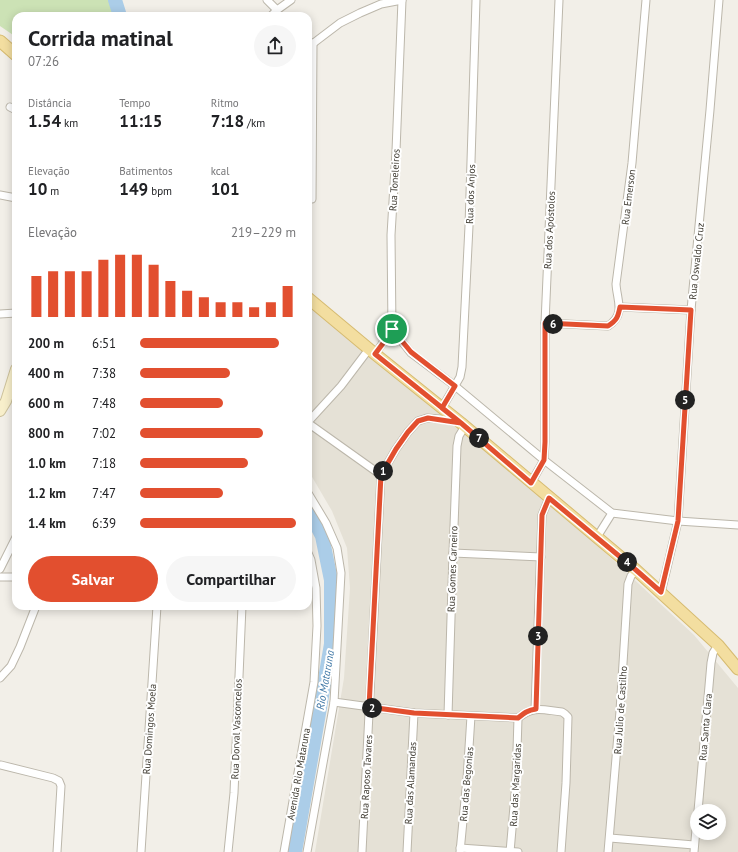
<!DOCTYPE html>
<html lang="pt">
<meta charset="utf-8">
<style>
:root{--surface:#fff;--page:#f6f6f6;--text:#202124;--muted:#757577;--accent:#e24f2f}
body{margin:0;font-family:"PT Sans",sans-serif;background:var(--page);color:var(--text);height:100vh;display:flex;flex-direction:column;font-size:15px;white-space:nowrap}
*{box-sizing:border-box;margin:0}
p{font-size:13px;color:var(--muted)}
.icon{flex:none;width:22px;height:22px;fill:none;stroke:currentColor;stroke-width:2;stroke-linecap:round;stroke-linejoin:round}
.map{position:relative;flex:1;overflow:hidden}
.panel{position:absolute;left:12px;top:12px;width:300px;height:598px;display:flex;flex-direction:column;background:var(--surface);border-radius:12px;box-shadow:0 2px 10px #0003}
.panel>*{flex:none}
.buttons{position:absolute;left:690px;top:804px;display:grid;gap:8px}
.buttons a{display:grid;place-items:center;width:36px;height:36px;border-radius:50%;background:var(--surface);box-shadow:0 2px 10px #0003;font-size:20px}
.pin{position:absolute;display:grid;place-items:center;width:34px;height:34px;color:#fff;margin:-17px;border:2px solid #fff;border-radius:50%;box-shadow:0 1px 4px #0007}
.km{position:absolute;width:20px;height:20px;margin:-10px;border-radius:50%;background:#222;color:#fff;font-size:11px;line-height:20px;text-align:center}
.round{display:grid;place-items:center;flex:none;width:42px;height:42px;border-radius:21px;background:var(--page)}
.headline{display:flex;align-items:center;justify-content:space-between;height:68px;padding:0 16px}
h1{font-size:22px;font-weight:600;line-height:30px}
.stats{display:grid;grid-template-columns:repeat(3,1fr);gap:6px;height:68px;padding:4px 16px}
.stats div{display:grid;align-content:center}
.stats b{font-size:17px;font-weight:600}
.stats small{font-size:11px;font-weight:400}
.stats p{font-size:11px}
.chart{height:112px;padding:8px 16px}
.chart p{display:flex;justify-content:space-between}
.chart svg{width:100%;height:72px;margin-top:4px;stroke:var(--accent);stroke-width:6}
.cta{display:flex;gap:8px;margin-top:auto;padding:8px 16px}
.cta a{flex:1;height:46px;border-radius:24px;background:var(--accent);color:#fff;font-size:16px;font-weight:600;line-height:46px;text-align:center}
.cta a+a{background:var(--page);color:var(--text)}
ul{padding:0 16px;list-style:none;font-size:13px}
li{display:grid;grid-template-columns:64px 48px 1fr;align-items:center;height:30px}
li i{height:10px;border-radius:5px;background:var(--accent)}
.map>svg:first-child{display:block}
.residential{fill:#e5e1d6;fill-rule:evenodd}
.green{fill:#cce2b5}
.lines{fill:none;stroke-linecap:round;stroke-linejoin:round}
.river{stroke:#abcde8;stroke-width:14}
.street-casing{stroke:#bcb7ab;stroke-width:9}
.secondary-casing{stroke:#cdc29c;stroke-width:12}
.primary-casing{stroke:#d6bb71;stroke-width:13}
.street{stroke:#fff;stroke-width:7}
.secondary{stroke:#f8efcb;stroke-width:10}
.primary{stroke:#f3dea0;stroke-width:11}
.route-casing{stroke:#fff;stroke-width:8}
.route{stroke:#e24f2f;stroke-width:5}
.labels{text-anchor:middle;stroke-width:4;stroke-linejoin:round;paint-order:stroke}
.street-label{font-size:10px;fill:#444037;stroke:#fff}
.water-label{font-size:11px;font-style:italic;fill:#3c75a4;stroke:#fff}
</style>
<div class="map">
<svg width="738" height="852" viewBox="0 0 738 852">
<rect width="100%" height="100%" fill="#f2efe8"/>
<path class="residential" d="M308,300L555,506L694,635L738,688V852H315L344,678L350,588L347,548L332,511L308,470ZM697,811H719V833H697Z"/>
<polygon class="green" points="0,0 113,0 113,16 16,16 16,37 0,26"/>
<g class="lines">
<g class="river">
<polyline points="115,0 120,16"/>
<polyline points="295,852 331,644 331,580 322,536 308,509"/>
</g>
<defs>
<g id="street">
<polyline points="267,0 277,10"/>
<polyline points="271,16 277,10 291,0"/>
<polyline points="311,45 340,23 360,13 381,4 402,0"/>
<polyline points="10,107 16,110"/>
<polyline points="0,195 16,198"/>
<polyline points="312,199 313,43"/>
<polyline points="620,307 691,310"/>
<polyline points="0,314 16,313"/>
<path d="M545,323L608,326C626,314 617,301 616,284L632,163L646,0"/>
<polyline points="392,329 411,353 455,386 544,460 612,513 678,521 738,525"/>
<polyline points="375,354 387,337 392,329 391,235 396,151 402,0"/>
<polyline points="442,408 460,377 462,367 469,226 476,0"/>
<polyline points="308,422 341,386 369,349"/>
<polyline points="308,423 381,475"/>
<polyline points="531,483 544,460 545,442 545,323 559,0"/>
<polyline points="597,537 612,513"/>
<polyline points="453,553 541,557"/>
<polyline points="0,569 16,537"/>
<polyline points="0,577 16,577"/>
<polyline points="661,593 678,521 691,310 710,110 719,0"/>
<polyline points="0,678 11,666 20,647 36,606"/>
<path d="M334,702L414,713L518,718C534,705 543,710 562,712L565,714L568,717L566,783L561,852"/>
<polyline points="535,709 542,515 549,498"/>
<polyline points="448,715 453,553 457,446 459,436 465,426"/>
<polyline points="1,765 53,778 59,781 61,786 57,852"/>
<polyline points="698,811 711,663 713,653 718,645"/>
<polyline points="610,838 694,845"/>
<polyline points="460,848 518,852"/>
<polyline points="141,852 157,606"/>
<polyline points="228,852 234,793 242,606"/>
<polyline points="284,852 314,682 317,626 316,588 311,560 308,553"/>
<polyline points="307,852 334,702 341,573 337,548 326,523 308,493"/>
<polyline points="362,852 381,475 396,449 408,432 418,421 427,418 440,419 458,422"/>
<polyline points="407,852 414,713"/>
<polyline points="460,852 467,779 471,716"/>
<polyline points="510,852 516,783 518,718"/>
<polyline points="608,852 620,711 628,584 631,576 636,570"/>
<polyline points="694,852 697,818"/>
</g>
<polyline id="secondary" points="0,411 6,401 16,369"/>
<g id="primary">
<polyline points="0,41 16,55"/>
<polyline points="308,298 375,354 461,423 636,570 718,645 738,669"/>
</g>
</defs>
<use href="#street" class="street-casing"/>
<use href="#secondary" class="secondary-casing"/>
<use href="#primary" class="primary-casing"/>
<use href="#street" class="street"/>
<use href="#secondary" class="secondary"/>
<use href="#primary" class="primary"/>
</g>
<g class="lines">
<defs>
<path id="route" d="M392,329L411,352L455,386L442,408L461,423L428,418L418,421L408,432L396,449L381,475L369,707L414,713L518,718C524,713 528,710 536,709L542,515L549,498L636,570L661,592L678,521L691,310L620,307C618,317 617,320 608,326L545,323V442L544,460L531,483L461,423L375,354L387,338L392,329"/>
</defs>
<use href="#route" class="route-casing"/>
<use href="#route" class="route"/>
</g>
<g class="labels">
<g class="street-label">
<text transform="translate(394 180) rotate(-87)" y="4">Rua Toneleiros</text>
<text transform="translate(470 194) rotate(-88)" y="4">Rua dos Anjos</text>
<text transform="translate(628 197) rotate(-83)" y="4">Rua Emerson</text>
<text transform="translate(549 230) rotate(-87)" y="4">Rua dos Apóstolos</text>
<text transform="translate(696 261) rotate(-84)" y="4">Rua Oswaldo Cruz</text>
<text transform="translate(452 569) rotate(-88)" y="4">Rua Gomes Carneiro</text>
<text transform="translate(620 710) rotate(-86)" y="4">Rua Julio de Castilho</text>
<text transform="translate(705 727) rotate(-85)" y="4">Rua Santa Clara</text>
<text transform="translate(149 729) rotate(-86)" y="4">Rua Domingos Moela</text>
<text transform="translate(236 729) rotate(-88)" y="4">Rua Dorval Vasconcelos</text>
<text transform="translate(298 774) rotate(-80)" y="4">Avenida Rio Mataruna</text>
<text transform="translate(366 777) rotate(-87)" y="4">Rua Raposo Tavares</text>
<text transform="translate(410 783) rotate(-87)" y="4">Rua das Alamandas</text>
<text transform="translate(466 784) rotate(-85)" y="4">Rua das Begonias</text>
<text transform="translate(515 785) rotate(-87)" y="4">Rua das Margaridas</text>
</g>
<g class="water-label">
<text transform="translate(325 680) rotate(-80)" y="4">Rio Mataruna</text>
</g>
</g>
</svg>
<div class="buttons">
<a><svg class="icon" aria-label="layers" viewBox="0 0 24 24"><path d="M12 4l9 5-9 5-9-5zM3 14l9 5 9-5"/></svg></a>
</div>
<div class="pin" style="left:392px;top:329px;background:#1e9e55"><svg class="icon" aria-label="arrive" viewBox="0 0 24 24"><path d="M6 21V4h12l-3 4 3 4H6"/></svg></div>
<b class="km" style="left:383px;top:471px">1</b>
<b class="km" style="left:372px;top:708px">2</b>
<b class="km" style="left:538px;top:636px">3</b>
<b class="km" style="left:627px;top:562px">4</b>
<b class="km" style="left:685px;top:400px">5</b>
<b class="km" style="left:553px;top:324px">6</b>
<b class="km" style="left:479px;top:438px">7</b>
<section class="panel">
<div class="headline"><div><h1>Corrida matinal</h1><p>07:26</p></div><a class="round"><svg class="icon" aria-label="share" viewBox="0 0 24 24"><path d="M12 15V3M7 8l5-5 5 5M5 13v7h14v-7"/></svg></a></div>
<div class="stats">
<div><p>Distância</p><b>1.54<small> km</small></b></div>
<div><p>Tempo</p><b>11:15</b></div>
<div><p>Ritmo</p><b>7:18<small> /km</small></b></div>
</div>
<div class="stats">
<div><p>Elevação</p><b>10<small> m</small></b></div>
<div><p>Batimentos</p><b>149<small> bpm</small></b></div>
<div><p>kcal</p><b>101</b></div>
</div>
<div class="chart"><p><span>Elevação</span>219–229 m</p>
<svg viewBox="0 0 160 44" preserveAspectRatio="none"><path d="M5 44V19M15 44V16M25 44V16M35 44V16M45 44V9M55 44V6M65 44V6M75 44V12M85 44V22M95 44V28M105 44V32M115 44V35M125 44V35M135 44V38M145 44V35M155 44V25"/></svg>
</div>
<ul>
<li><b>200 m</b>6:51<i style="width:89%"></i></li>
<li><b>400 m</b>7:38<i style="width:58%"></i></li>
<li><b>600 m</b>7:48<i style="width:53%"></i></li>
<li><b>800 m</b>7:02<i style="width:79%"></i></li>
<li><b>1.0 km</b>7:18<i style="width:69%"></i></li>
<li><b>1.2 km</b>7:47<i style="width:53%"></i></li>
<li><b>1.4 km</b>6:39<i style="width:100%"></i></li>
</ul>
<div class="cta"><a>Salvar</a><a>Compartilhar</a></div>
</section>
</div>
